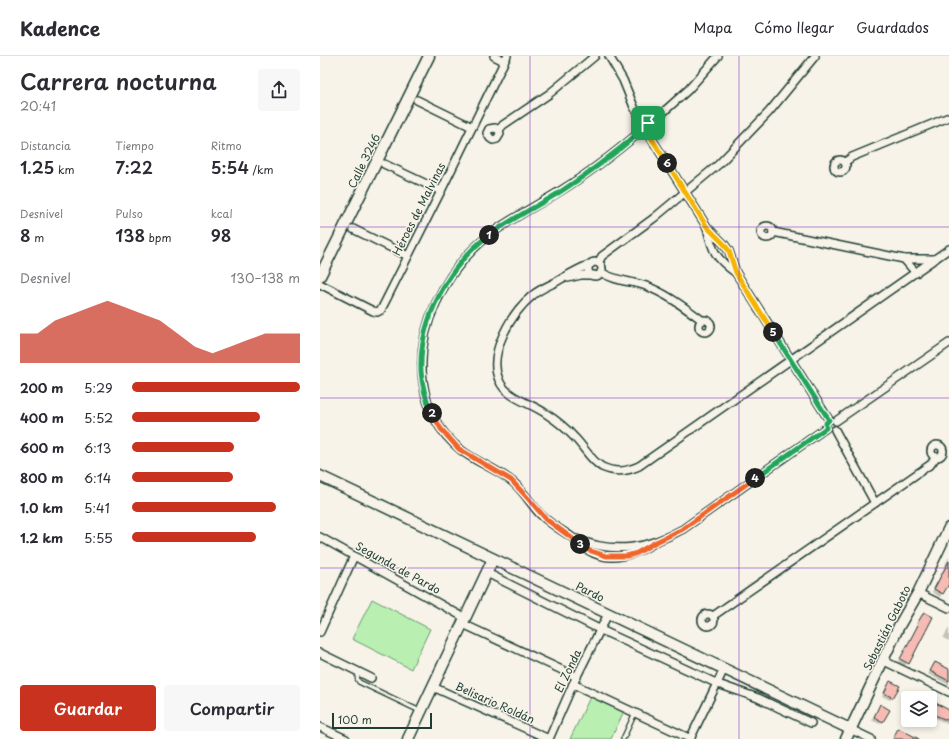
<!DOCTYPE html>
<html lang="es">
<meta charset="utf-8">
<style>
:root{--surface:#fff;--page:#f7f7f7;--text:#2b2b33;--muted:#7c7c81;--line:#e1e1e2;--accent:#c8321e}
body{margin:0;font-family:"Playpen Sans",sans-serif;background:var(--page);color:var(--text);height:100vh;display:flex;flex-direction:column;font-size:15px;white-space:nowrap}
*{box-sizing:border-box;margin:0}
p{font-size:13px;color:var(--muted)}
.icon{flex:none;width:22px;height:22px;fill:none;stroke:currentColor;stroke-width:2;stroke-linecap:round;stroke-linejoin:round}
.map{position:relative;flex:1;overflow:hidden}
.panel{display:flex;flex-direction:column;background:var(--surface);width:320px}
.panel>*{flex:none}
.fabs{position:absolute;left:581px;top:635px;display:grid;gap:8px}
.fabs a{display:grid;place-items:center;width:36px;height:36px;border-radius:4px;background:var(--surface);box-shadow:0 2px 6px #0003;font-size:20px}
.scale{position:absolute;left:12px;bottom:10px;width:100px;box-sizing:border-box;padding-left:4px;border:2px solid #1f3d34;border-top:0;font-size:11px;line-height:14px;white-space:nowrap;color:#1f3d34;-webkit-text-stroke:3px #f7f3e8;paint-order:stroke}
.pin{position:absolute;display:grid;place-items:center;width:34px;height:34px;color:#fff;margin:-17px;border-radius:8px;box-shadow:0 2px 6px #0006}
.km{position:absolute;width:20px;height:20px;margin:-10px;border-radius:50%;background:#222;color:#fff;font-size:11px;line-height:20px;text-align:center}
.round{display:grid;place-items:center;flex:none;width:42px;height:42px;border-radius:4px;background:var(--page)}
.overview{display:flex;align-items:center;justify-content:space-between;height:68px;padding:0 20px}
h1{font-size:22px;font-weight:600;line-height:30px}
.stats{display:grid;grid-template-columns:repeat(3,1fr);gap:6px;height:68px;padding:4px 20px}
.stats div{display:grid;align-content:center}
.stats b{font-size:17px;font-weight:600}
.stats small{font-size:11px;font-weight:400}
.stats p{font-size:11px}
.chart{height:112px;padding:8px 20px}
.chart p{display:flex;justify-content:space-between}
.chart svg{width:100%;height:72px;margin-top:4px;fill:var(--accent);opacity:.7}
.cta{display:flex;gap:8px;margin-top:auto;padding:8px 20px}
.cta a{flex:1;height:46px;border-radius:4px;background:var(--accent);color:#fff;font-size:16px;font-weight:600;line-height:46px;text-align:center}
.cta a+a{background:var(--page);color:var(--text)}
ul{padding:0 20px;list-style:none;font-size:13px}
li{display:grid;grid-template-columns:64px 48px 1fr;align-items:center;height:30px}
li i{height:10px;border-radius:5px;background:var(--accent)}
header{display:flex;align-items:center;gap:24px;box-sizing:border-box;height:56px;padding:0 20px;background:var(--surface);border-bottom:1px solid var(--line)}
header strong{font-size:19px}
nav{display:flex;gap:22px;margin-inline-start:auto;font-size:14px}
main{display:flex;flex:1;min-height:0}
.map>svg:first-child{display:block}
.green{fill:#b9efb1;stroke:#6c9672}
.shadow{fill:#0003}
.building{fill:#f6bbb3;stroke:#1f3d34}
.lines{fill:none;stroke-linecap:round;stroke-linejoin:round}
.lane-casing{stroke:#1f3d34;stroke-width:6}
.street-casing{stroke:#1f3d34;stroke-width:10}
.secondary-casing{stroke:#1f3d34;stroke-width:13}
.lane{stroke:#f7f3e8;stroke-width:3.5}
.street{stroke:#f7f3e8;stroke-width:7}
.secondary{stroke:#f7f3e8;stroke-width:10}
.split-1-casing{stroke:#fff;stroke-width:8}
.split-2-casing{stroke:#fff;stroke-width:8}
.split-3-casing{stroke:#fff;stroke-width:8}
.split-4-casing{stroke:#fff;stroke-width:8}
.split-5-casing{stroke:#fff;stroke-width:8}
.split-6-casing{stroke:#fff;stroke-width:8}
.split-7-casing{stroke:#fff;stroke-width:8}
.split-1{stroke:#22a559;stroke-width:5}
.split-2{stroke:#22a559;stroke-width:5}
.split-3{stroke:#f0652b;stroke-width:5}
.split-4{stroke:#f0652b;stroke-width:5}
.split-5{stroke:#22a559;stroke-width:5}
.split-6{stroke:#f5b400;stroke-width:5}
.split-7{stroke:#f5b400;stroke-width:5}
.grid{fill:none;stroke:#7b2cbf;stroke-width:1;stroke-opacity:0.55}
.labels{text-anchor:middle;stroke-width:3;stroke-linejoin:round;paint-order:stroke}
.street-label{font-size:11px;fill:#1f3d34;stroke:#f7f3e8}
</style>
<header>
<strong>Kadence</strong>
<nav><a>Mapa</a><a>Cómo llegar</a><a>Guardados</a></nav>
</header>
<main>
<section class="panel">
<div class="overview"><div><h1>Carrera nocturna</h1><p>20:41</p></div><a class="round"><svg class="icon" aria-label="share" viewBox="0 0 24 24"><path d="M12 15V3M7 8l5-5 5 5M5 13v7h14v-7"/></svg></a></div>
<div class="stats">
<div><p>Distancia</p><b>1.25<small> km</small></b></div>
<div><p>Tiempo</p><b>7:22</b></div>
<div><p>Ritmo</p><b>5:54<small> /km</small></b></div>
</div>
<div class="stats">
<div><p>Desnivel</p><b>8<small> m</small></b></div>
<div><p>Pulso</p><b>138<small> bpm</small></b></div>
<div><p>kcal</p><b>98</b></div>
</div>
<div class="chart"><p><span>Desnivel</span>130–138 m</p>
<svg viewBox="0 0 160 44" preserveAspectRatio="none"><path d="M0 44V26L10 26L20 18L30 14L40 10L50 6L60 10L70 14L80 18L90 26L100 34L110 38L120 34L130 30L140 26L150 26L160 26V44z"/></svg>
</div>
<ul>
<li><b>200 m</b>5:29<i style="width:100%"></i></li>
<li><b>400 m</b>5:52<i style="width:76%"></i></li>
<li><b>600 m</b>6:13<i style="width:61%"></i></li>
<li><b>800 m</b>6:14<i style="width:60%"></i></li>
<li><b>1.0 km</b>5:41<i style="width:86%"></i></li>
<li><b>1.2 km</b>5:55<i style="width:74%"></i></li>
</ul>
<div class="cta"><a>Guardar</a><a>Compartir</a></div>
</section>
<div class="map">
<svg width="629" height="683" viewBox="0 0 629 683">
<rect width="100%" height="100%" fill="#f7f3e8"/>
<filter id="ink" filterUnits="userSpaceOnUse"><feTurbulence type="fractalNoise" baseFrequency=".025" numOctaves="2"/><feDisplacementMap in="SourceGraphic" scale="8" xChannelSelector="R" yChannelSelector="G"/><feConvolveMatrix kernelMatrix="1 2 1 2 8 2 1 2 1" color-interpolation-filters="sRGB"/></filter>
<g filter="url(#ink)">
<g class="green">
<polygon points="52,543 110,573 91,613 32,583"/>
<polygon points="271,639 304,655 291,683 250,683"/>
</g>
<g class="shadow">
<polygon points="629,501 629,525 620,541 612,536"/>
<polygon points="604,557 603,577 604,578 585,610 578,606 596,572 595,571 601,560"/>
<polygon points="629,572 629,585 623,582"/>
<polygon points="616,607 629,614 629,629 608,618"/>
<polygon points="570,626 572,642 570,644 562,640"/>
<polygon points="610,646 627,654 629,654 629,669 615,662 614,663 610,661"/>
<polygon points="560,650 562,665 560,668 551,664"/>
</g>
<g class="building">
<polygon points="629,505 629,528 623,538 614,533"/>
<polygon points="604,556 613,561 589,608 580,603 598,569 597,568"/>
<polygon points="615,606 629,613 629,625 610,615"/>
<polygon points="570,625 580,630 573,642 564,637"/>
<polygon points="594,636 605,642 591,642"/>
<polygon points="610,644 629,654 629,665 610,657"/>
<polygon points="560,648 570,654 563,666 554,661"/>
<polygon points="578,672 599,683 573,683"/>
</g>
<g class="lines">
<defs>
<g id="lane">
<path d="M40,616C37,620 36,622 39,626L100,655"/>
<polyline points="303,683 315,657"/>
</g>
<g id="street">
<polyline points="174,0 184,5"/>
<polyline points="289,0 303,24 314,51 322,67"/>
<polyline points="97,44 152,71"/>
<polyline points="330,68 368,34 398,0"/>
<polyline points="179,74 175,72 169,73 167,77 170,82 173,84 177,83 180,78 179,74 183,69 229,38 275,0"/>
<path d="M320,76C296,96 272,115 245,132C225,145 203,156 182,170C153,189 130,216 116,247C93,296 96,358 141,394C157,407 178,413 194,427C204,436 211,448 220,458C229,467 239,473 250,480C256,484 262,490 268,494C290,508 314,499 334,487"/>
<polyline points="328,77 387,171 404,188 409,195 416,217 509,364"/>
<circle cx="520" cy="110" r="6"/>
<polyline points="525,106 532,101 629,61"/>
<polyline points="64,108 121,135"/>
<circle cx="447" cy="176" r="6"/>
<path d="M387,171C392,195 396,203 416,217"/>
<polyline points="33,173 88,200"/>
<polyline points="453,176 584,203 615,203"/>
<polyline points="584,203 596,217"/>
<circle cx="275" cy="213" r="7"/>
<polyline points="278,207 282,200 334,162 399,108 449,56 495,0"/>
<path d="M271,208C259,212 248,219 236,226C228,230 220,233 213,239C192,256 167,297 179,324C186,342 211,347 225,357C236,364 246,372 255,382C264,391 271,405 282,411C295,417 306,416 319,410L629,193"/>
<path d="M281,216C294,225 311,225 326,230C347,238 364,251 382,264"/>
<polyline points="248,222 261,219 274,219"/>
<polyline points="0,228 53,255 57,256 61,254 121,135 187,0"/>
<circle cx="385" cy="270" r="6"/>
<polyline points="516,365 629,287"/>
<polyline points="515,374 555,447"/>
<circle cx="617" cy="395" r="6"/>
<polyline points="0,481 145,562"/>
<path d="M257,483C295,499 329,492 363,473L506,372"/>
<polyline points="167,517 281,574 398,628 438,642 491,667"/>
<polyline points="598,537 629,552"/>
<circle cx="388" cy="564" r="6"/>
<polyline points="393,560 611,408 616,401"/>
<polyline points="143,568 257,621"/>
<polyline points="0,576 34,500"/>
<polyline points="0,597 51,622"/>
<polyline points="564,605 629,636"/>
<polyline points="253,628 371,683"/>
<polyline points="113,631 229,683"/>
<polyline points="0,671 26,683"/>
<polyline points="530,673 551,683"/>
<polyline points="229,683 253,628 288,558"/>
<polyline points="370,683 404,613"/>
</g>
<g id="secondary">
<polyline points="0,220 109,0"/>
<polyline points="0,420 530,673"/>
<polyline points="88,683 173,503"/>
<polyline points="526,683 579,570 598,537 629,472"/>
</g>
</defs>
<use href="#lane" class="lane-casing"/>
<use href="#street" class="street-casing"/>
<use href="#secondary" class="secondary-casing"/>
<use href="#lane" class="lane"/>
<use href="#street" class="street"/>
<use href="#secondary" class="secondary"/>
</g>
</g>
<g class="lines" filter="url(#ink)">
<defs>
<path id="split-1" d="M169,179C191,163 216,151 240,136C268,118 294,98 320,76L319,72C320,67 324,65 328,67"/>
<path id="split-2" d="M112,357C106,344 102,329 101,315C99,264 129,209 169,179"/>
<polyline id="split-3" points="112,357 121,373 139,393 191,424 205,439 227,464 260,488"/>
<polyline id="split-4" points="260,488 268,494 286,500 307,500 317,497 334,487 363,473 435,422"/>
<polyline id="split-5" points="435,422 506,372 506,367 509,364 453,276"/>
<polyline id="split-6" points="347,107 387,171 404,188 409,195 416,217 453,276"/>
<polyline id="split-7" points="328,67 331,72 328,77 347,107"/>
</defs>
<use href="#split-1" class="split-1-casing"/>
<use href="#split-2" class="split-2-casing"/>
<use href="#split-3" class="split-3-casing"/>
<use href="#split-4" class="split-4-casing"/>
<use href="#split-5" class="split-5-casing"/>
<use href="#split-6" class="split-6-casing"/>
<use href="#split-7" class="split-7-casing"/>
<use href="#split-1" class="split-1"/>
<use href="#split-2" class="split-2"/>
<use href="#split-3" class="split-3"/>
<use href="#split-4" class="split-4"/>
<use href="#split-5" class="split-5"/>
<use href="#split-6" class="split-6"/>
<use href="#split-7" class="split-7"/>
</g>
<path class="grid" d="M210,0V683M419,0V683M0,171H629M0,342H629M0,512H629"/>
<g class="labels">
<g class="street-label">
<text transform="translate(44 105) rotate(-64)" y="4">Calle 3246</text>
<text transform="translate(99 153) rotate(-63)" y="4">Héroes de Malvinas</text>
<text transform="translate(78 512) rotate(29)" y="4">Segunda de Pardo</text>
<text transform="translate(270 536) rotate(26)" y="4">Pardo</text>
<text transform="translate(567 572) rotate(-64)" y="4">Sebastián Gaboto</text>
<text transform="translate(248 615) rotate(-64)" y="4">El Zonda</text>
<text transform="translate(175 647) rotate(24)" y="4">Belisario Roldán</text>
</g>
</g>
</svg>
<div class="fabs">
<a><svg class="icon" aria-label="layers" viewBox="0 0 24 24"><path d="M12 4l9 5-9 5-9-5zM3 14l9 5 9-5"/></svg></a>
</div>
<div class="scale">100 m</div>
<div class="pin" style="left:328px;top:67px;background:#1e9e55"><svg class="icon" aria-label="arrive" viewBox="0 0 24 24"><path d="M6 21V4h12l-3 4 3 4H6"/></svg></div>
<b class="km" style="left:169px;top:179px">1</b>
<b class="km" style="left:112px;top:357px">2</b>
<b class="km" style="left:260px;top:488px">3</b>
<b class="km" style="left:435px;top:422px">4</b>
<b class="km" style="left:453px;top:276px">5</b>
<b class="km" style="left:347px;top:107px">6</b>
</div>
</main>
